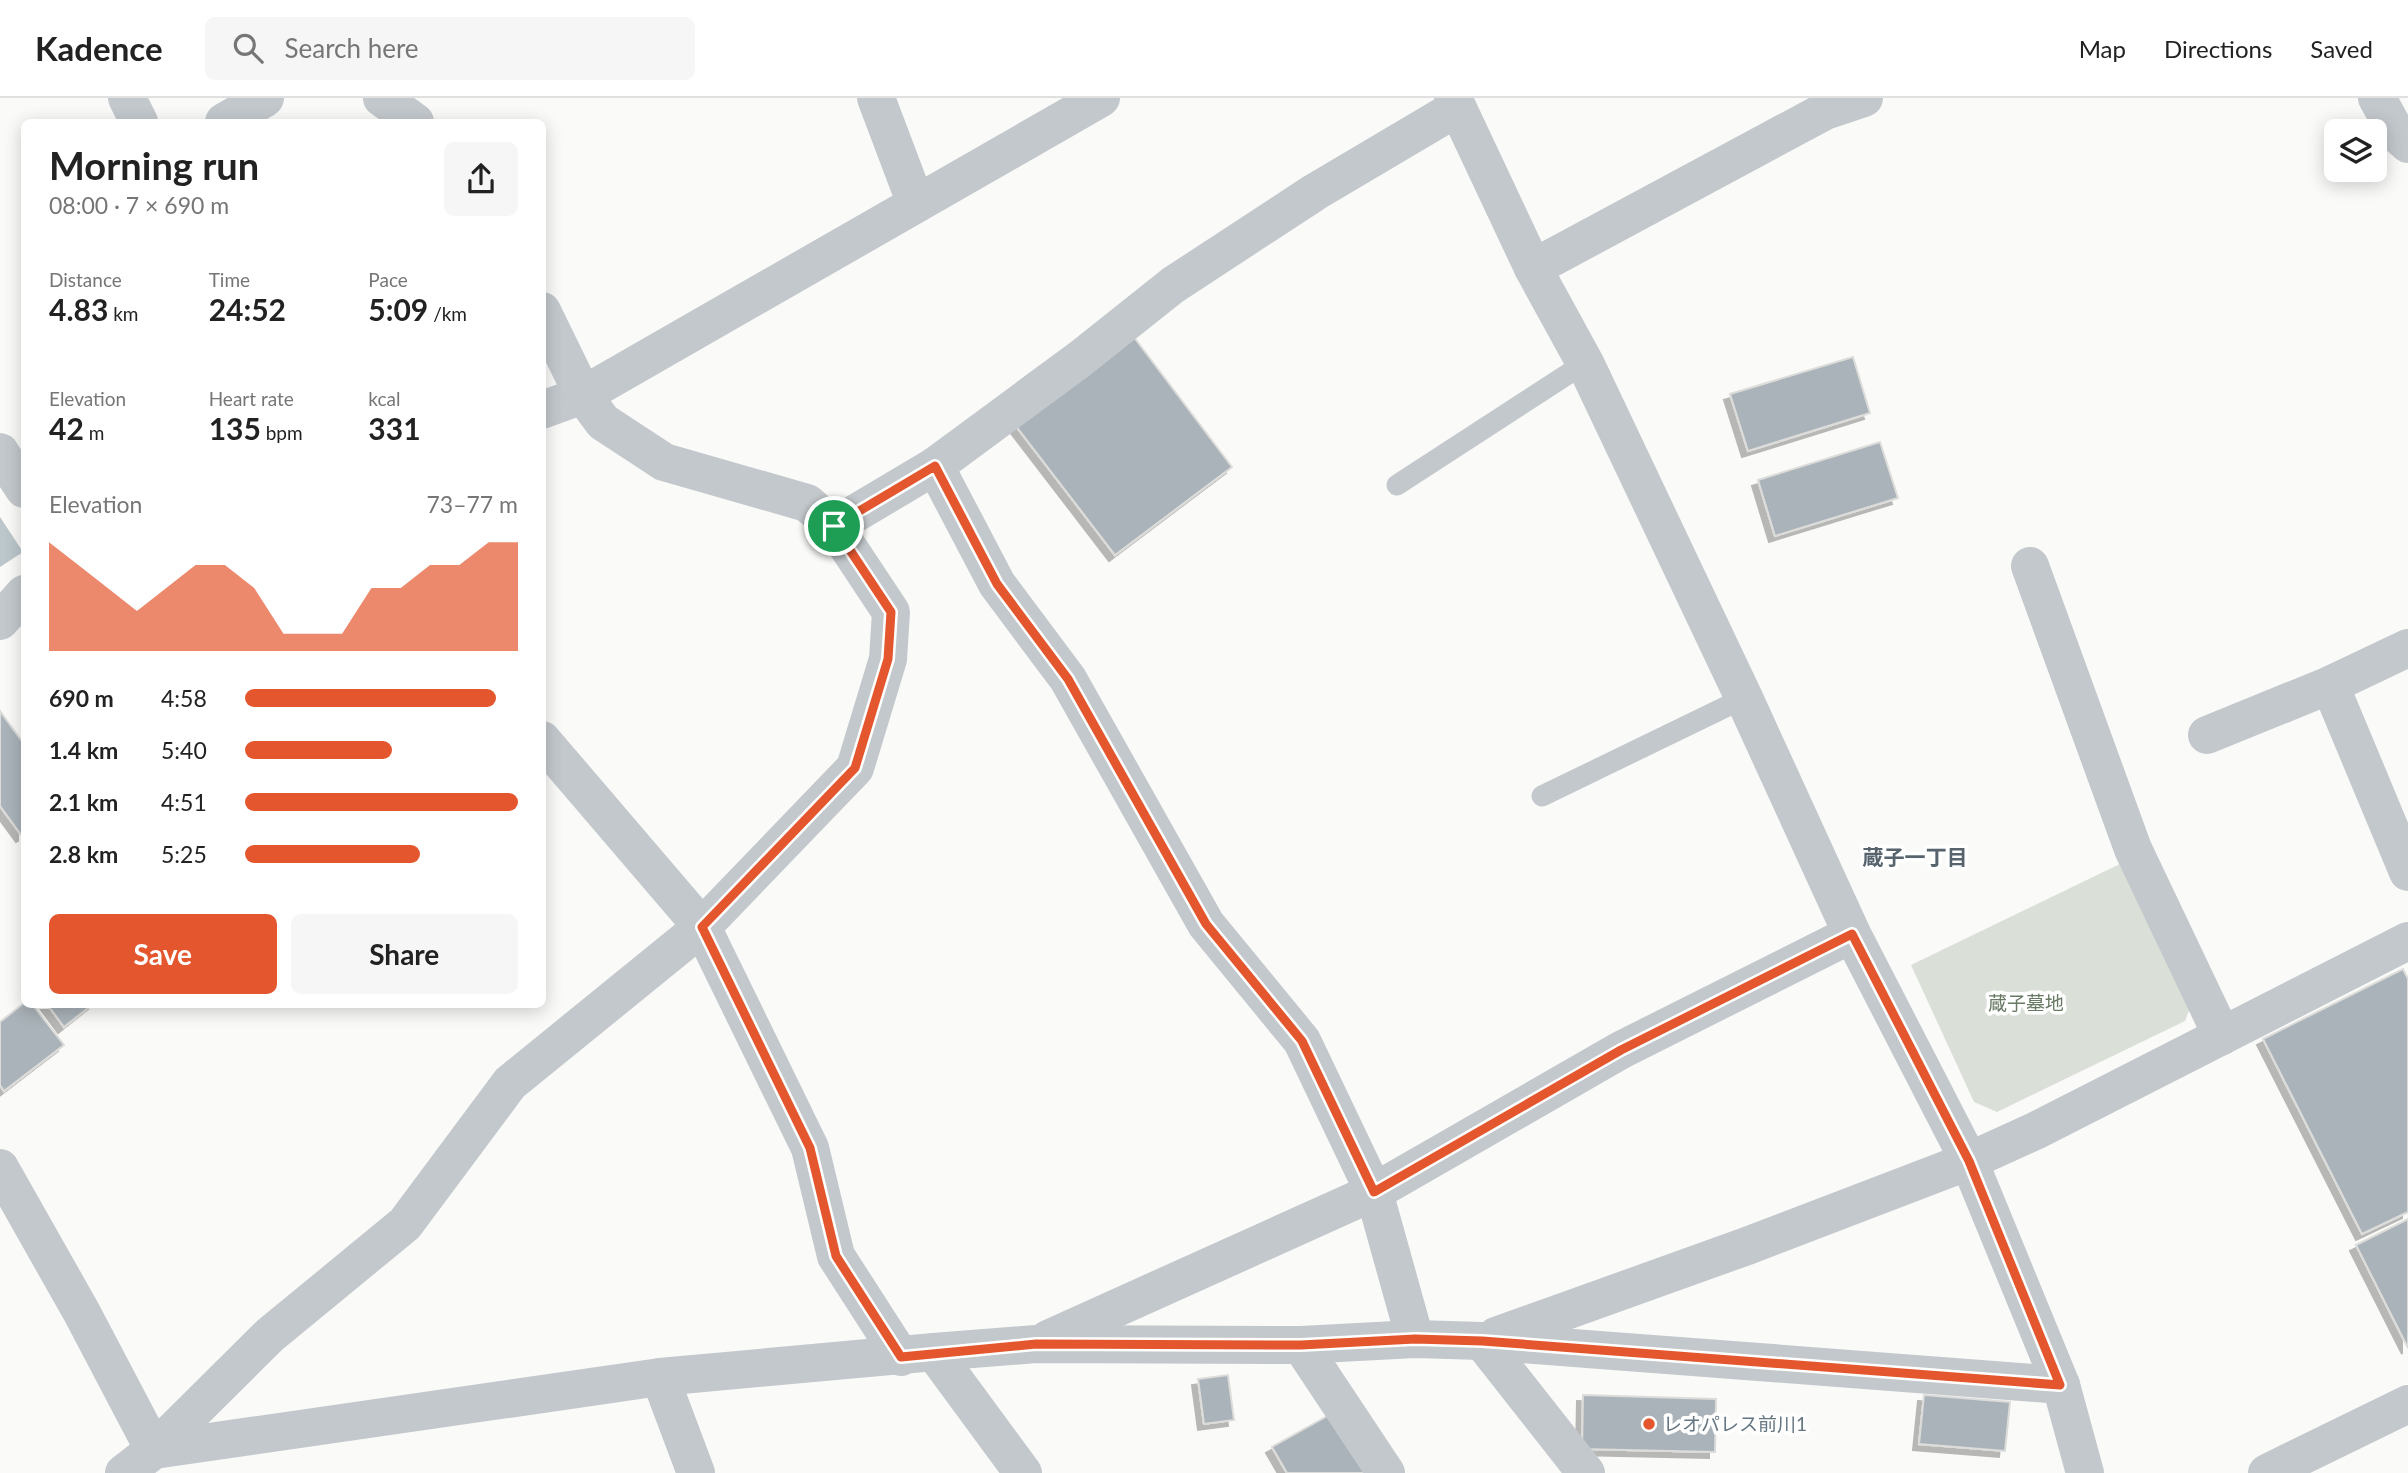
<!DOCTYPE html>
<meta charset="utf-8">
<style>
:root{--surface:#fff;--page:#f6f6f6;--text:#222;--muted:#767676;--line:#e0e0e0;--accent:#e4572e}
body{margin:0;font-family:Lato,"Noto Sans JP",sans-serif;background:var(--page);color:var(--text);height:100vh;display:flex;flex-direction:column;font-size:26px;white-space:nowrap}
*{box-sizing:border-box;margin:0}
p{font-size:23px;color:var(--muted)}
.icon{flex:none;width:38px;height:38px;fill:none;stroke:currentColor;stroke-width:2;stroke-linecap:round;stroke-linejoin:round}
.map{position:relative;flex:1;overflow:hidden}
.panel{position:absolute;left:21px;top:21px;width:525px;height:889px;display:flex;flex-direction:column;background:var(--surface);border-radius:10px;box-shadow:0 4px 18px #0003}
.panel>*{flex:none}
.controls{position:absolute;left:2324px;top:21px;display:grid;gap:14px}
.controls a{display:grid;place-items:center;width:63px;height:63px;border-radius:10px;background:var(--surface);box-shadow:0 4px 18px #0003;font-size:35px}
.pin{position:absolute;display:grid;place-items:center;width:60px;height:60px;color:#fff;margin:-30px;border:4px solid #fff;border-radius:50%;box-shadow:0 2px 7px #0007}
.round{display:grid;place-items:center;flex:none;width:74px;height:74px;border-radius:10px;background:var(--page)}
.headline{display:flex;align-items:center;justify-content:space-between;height:119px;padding:0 28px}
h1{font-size:38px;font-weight:700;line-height:52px}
.stats{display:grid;grid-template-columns:repeat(3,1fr);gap:10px;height:119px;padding:7px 28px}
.stats div{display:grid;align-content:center}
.stats b{font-size:30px;font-weight:700}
.stats small{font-size:19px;font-weight:400}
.stats p{font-size:19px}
.chart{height:196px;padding:14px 28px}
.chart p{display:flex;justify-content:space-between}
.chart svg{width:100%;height:126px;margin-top:7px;fill:var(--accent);opacity:.7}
.button{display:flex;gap:14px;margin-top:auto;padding:14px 28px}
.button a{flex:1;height:80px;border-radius:10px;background:var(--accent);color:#fff;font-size:28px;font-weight:700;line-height:80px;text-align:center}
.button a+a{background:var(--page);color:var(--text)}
ul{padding:0 28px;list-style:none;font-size:23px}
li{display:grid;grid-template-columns:112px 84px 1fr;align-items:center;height:52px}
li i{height:18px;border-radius:9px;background:var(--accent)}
header{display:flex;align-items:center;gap:42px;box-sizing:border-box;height:98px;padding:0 35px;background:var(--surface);border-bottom:2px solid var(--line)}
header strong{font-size:33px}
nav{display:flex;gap:38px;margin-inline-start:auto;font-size:24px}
.search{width:490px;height:63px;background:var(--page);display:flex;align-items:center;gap:18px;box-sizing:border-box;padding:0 24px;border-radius:10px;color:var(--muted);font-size:26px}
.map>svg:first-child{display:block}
.green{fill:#dadfd7}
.water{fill:#bbc7cb}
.building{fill:#aab3b9;stroke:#dcdcda;stroke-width:2;filter:url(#shadow)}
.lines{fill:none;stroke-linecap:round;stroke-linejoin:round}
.lane{stroke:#c3c8cc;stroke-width:21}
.street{stroke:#c3c8cc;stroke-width:38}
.route-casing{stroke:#fff;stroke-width:14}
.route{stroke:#e4572e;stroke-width:9}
.poi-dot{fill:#e4572e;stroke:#fff;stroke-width:2.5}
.labels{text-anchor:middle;stroke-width:7;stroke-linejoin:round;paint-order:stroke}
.park-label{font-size:19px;fill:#687a64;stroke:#fff}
.poi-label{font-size:19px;fill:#657683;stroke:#fff;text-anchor:start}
.neighbourhood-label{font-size:21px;font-weight:bold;fill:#57646e;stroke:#fff}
</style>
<header>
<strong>Kadence</strong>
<div class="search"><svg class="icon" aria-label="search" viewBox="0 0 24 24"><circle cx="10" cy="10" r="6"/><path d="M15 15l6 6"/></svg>Search here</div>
<nav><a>Map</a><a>Directions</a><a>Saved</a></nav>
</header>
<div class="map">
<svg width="2408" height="1375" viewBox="0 0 2408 1375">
<defs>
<filter id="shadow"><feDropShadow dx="-6" dy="6" stdDeviation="0" flood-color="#0004"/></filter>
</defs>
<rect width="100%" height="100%" fill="#fafaf8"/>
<polygon class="green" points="2124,764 2192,905 2185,923 1997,1014 1974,1004 1911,867"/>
<polygon class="water" points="0,419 23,454 0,469"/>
<g class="building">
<polygon points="1130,234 1232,369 1115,457 1012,323"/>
<polygon points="1853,259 1870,315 1748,353 1730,296"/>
<polygon points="1880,344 1898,400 1775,438 1758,382"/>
<polygon points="0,613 24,646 24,737 22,738 0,708"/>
<polygon points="2403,871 2408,881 2408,1114 2362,1136 2263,941"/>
<polygon points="24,905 32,906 64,947 4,993 0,987 0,924"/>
<polygon points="47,906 93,906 64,929"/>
<polygon points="2408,1121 2408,1250 2356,1147"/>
<polygon points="1228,1277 1234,1322 1204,1326 1198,1281"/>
<polygon points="1583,1297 1716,1301 1715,1354 1582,1351"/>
<polygon points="1924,1297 2010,1304 2005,1353 1919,1346"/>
<polygon points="1331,1316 1365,1375 1287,1375 1272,1349"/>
</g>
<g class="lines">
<g class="lane">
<polyline points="1397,387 1585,265"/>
<polyline points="1542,698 1744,600"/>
</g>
<g class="street">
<polyline points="127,0 139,24"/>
<polyline points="382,0 415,24"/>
<polyline points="876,0 916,106"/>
<polyline points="1453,0 1533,170 1585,265 1744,600 1852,836 1969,1063 2061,1287 2085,1375"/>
<polyline points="2377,0 2397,36 2408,46"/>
<polyline points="224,24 265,0"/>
<polyline points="1533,170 1825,13 1864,0"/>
<polyline points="542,312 583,297 1101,0"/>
<polyline points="0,354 24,391"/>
<polyline points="935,368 1080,261 1173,187 1315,94 1457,10"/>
<polyline points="834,428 935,368 997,486 1068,581 1206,826 1302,943 1374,1094 1415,1241"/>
<polyline points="2030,468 2133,751 2222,938"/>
<polyline points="0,523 24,496"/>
<polyline points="2330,587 2408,774"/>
<polyline points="2207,637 2330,587 2408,550"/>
<polyline points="542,642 702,829 810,1050 836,1158 901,1259"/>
<polyline points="0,1070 82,1215 154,1352 270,1237 405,1126 510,985 702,829 855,670 888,561 891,514 834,428 807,405 664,364 603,324 583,297 542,213"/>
<polyline points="1496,1238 1747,1148 1969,1063 2035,1033 2408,843"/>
<polyline points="1048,1241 1374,1094 1621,952 1852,836"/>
<polyline points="1482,1243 1586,1375"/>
<polyline points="1301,1247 1386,1375"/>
<polyline points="934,1254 1023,1375"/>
<polyline points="660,1279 696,1375"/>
<polyline points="124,1375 154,1352 660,1279 934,1254 1036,1246 1301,1247 1415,1241 1482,1243 2061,1287"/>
<polyline points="2267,1375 2408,1306"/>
</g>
</g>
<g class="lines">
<defs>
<polygon id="route" points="935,368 997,486 1068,581 1206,826 1302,943 1374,1094 1621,952 1852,836 1969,1063 2060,1287 1482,1243 1415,1241 1301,1247 1036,1246 901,1259 836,1158 810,1050 702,829 855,670 888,561 891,514 834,428"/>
</defs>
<use href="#route" class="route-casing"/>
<use href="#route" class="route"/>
</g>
<circle class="poi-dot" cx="1649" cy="1326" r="7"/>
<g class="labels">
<g class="park-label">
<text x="2026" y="912">蔵子墓地</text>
</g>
<g class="poi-label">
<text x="1663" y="1333">レオパレス前川1</text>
</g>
<g class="neighbourhood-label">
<text x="1915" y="767">蔵子一丁目</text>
</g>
</g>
</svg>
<div class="controls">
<a><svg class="icon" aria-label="layers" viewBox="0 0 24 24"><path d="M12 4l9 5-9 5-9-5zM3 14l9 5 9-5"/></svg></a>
</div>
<div class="pin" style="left:834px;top:428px;background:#1e9e55"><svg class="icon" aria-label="arrive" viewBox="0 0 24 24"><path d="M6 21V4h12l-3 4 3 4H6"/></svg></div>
<section class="panel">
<div class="headline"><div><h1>Morning run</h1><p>08:00 · 7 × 690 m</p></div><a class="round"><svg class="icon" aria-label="share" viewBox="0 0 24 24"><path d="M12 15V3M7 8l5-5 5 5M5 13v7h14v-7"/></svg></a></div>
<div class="stats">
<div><p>Distance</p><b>4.83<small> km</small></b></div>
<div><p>Time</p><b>24:52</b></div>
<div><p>Pace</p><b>5:09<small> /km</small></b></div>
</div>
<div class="stats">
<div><p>Elevation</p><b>42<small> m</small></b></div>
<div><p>Heart rate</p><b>135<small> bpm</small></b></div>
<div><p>kcal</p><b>331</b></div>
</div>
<div class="chart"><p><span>Elevation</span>73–77 m</p>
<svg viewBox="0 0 160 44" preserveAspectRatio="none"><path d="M0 44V6L10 14L20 22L30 30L40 22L50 14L60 14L70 22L80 38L90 38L100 38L110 22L120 22L130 14L140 14L150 6L160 6V44z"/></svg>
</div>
<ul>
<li><b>690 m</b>4:58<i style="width:92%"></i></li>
<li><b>1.4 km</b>5:40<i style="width:54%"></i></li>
<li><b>2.1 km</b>4:51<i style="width:100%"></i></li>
<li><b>2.8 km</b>5:25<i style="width:64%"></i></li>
</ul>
<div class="button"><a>Save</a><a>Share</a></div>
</section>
</div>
